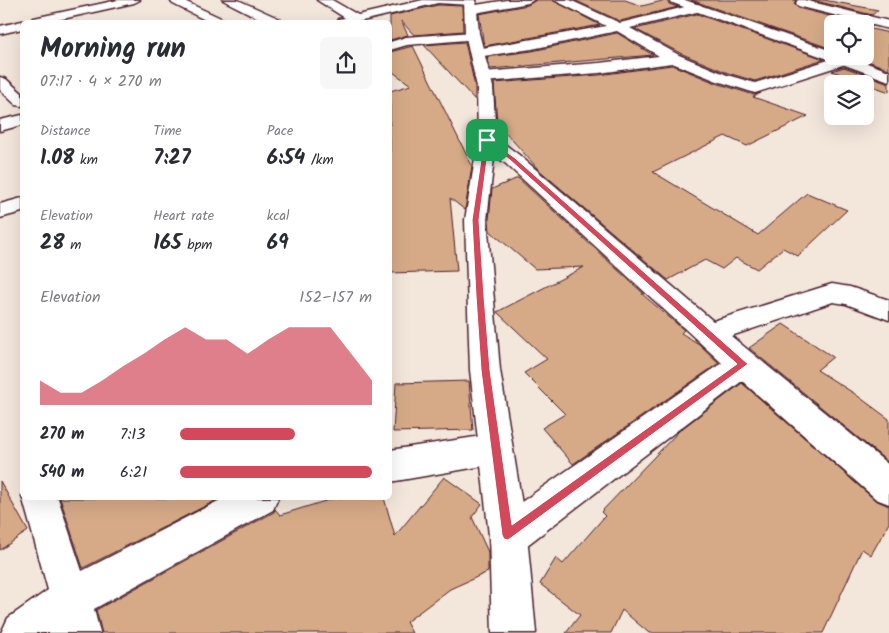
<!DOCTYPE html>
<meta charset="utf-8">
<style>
:root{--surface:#fff;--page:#f7f7f7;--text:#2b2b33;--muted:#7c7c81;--accent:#d1495b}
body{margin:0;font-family:Kalam,sans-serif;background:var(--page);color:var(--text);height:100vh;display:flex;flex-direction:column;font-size:19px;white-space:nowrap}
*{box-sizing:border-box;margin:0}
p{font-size:16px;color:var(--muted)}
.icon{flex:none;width:28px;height:28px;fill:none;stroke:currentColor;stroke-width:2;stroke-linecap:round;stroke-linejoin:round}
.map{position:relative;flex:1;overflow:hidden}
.details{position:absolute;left:20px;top:20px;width:372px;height:480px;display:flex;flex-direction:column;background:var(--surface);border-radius:8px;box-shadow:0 5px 20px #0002}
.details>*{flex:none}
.fabs{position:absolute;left:824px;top:15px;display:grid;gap:10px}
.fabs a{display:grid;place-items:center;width:50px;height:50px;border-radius:8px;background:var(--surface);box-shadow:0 5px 20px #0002;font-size:25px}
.pin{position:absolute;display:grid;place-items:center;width:42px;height:42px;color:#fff;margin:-21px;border-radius:10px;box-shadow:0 2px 8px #0006}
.round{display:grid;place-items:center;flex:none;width:52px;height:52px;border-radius:8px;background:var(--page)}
.headline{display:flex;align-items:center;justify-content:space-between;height:85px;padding:0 20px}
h1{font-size:28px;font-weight:800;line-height:38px}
.stats{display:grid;grid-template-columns:repeat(3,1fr);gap:8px;height:85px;padding:5px 20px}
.stats div{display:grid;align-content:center}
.stats b{font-size:21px;font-weight:800}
.stats small{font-size:14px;font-weight:400}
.stats p{font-size:14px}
.chart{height:140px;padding:10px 20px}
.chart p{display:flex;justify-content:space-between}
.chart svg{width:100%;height:90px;margin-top:5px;fill:var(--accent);opacity:.7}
ul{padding:0 20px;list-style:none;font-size:16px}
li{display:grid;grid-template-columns:80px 60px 1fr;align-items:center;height:38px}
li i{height:12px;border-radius:6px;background:var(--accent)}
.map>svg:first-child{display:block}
.building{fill:#d6aa87;stroke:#4a1f2b}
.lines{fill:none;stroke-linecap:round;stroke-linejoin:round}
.minor-casing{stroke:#4a1f2b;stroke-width:3}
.tertiary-casing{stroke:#4a1f2b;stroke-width:3}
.secondary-casing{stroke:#4a1f2b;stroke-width:3}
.minor{fill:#fff;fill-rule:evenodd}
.tertiary{fill:#fff;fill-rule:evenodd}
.secondary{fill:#fff;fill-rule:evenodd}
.route{fill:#d1495b;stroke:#fff;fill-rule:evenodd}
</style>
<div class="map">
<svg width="889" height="633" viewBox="0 0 889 633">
<rect width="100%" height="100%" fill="#f3e6db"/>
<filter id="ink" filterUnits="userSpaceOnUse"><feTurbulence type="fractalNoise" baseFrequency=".02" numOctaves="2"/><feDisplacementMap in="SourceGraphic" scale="10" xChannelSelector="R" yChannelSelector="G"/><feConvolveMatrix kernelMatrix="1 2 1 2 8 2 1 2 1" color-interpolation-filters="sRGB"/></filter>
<g filter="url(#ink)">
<g class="building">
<polygon points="536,0 552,0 600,25 484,46 479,14 528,5"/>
<polygon points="574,0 625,0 642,6 666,0 669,4 678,7 620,21"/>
<polygon points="691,0 796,0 794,4 798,8 861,24 832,24 832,49"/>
<polygon points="812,0 824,0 878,10 872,15"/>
<polygon points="438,5 462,6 463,31 414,35 401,21 408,35 390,40 390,16"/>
<polygon points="697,14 824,59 755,81 728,73 680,53 635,29"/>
<polygon points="865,25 870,26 867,28 889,33 889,69 854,56 865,56"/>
<polygon points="617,33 653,55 490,69 487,57 532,51"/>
<polygon points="465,42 475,87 475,100 424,45"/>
<polygon points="413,46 472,166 465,210 450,198 457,271 390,273 390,91 411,85 390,70 390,52"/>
<polygon points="672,65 716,83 754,95 761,93 753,97 808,116 747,146 725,136 653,172 758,235 807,193 847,210 798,256 783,248 757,269 736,258 722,269 705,260 668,280 538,169 497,123 494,83 599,75"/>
<polygon points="844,67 889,83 889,92 832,71"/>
<polygon points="518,178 644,294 642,294 684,330 681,333 699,344 719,363 573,464 542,428 565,414 524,373 547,359 497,312 584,267 535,269 490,231 489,220 492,189"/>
<polygon points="783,324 833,357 817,370 855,394 889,419 889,463 749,348"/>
<polygon points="469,381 473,430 393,432 396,383"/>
<polygon points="742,383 875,500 889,506 889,523 871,555 862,549 823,633 649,633 622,610 611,633 566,633 580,615 540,584 556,558 563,564 605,516 601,512 680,430"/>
<polygon points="444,477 482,504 472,517 488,552 488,572 450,589 406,622 412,633 102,633 96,610 274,512 275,509 280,515 335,498 384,498 395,536"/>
<polygon points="0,481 28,531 0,550"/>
<polygon points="60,498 221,498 83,568"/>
</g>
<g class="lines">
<defs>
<g id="minor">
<polygon points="118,0 140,0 134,3 49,22 28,22 34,18"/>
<polygon points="173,0 182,0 223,19 224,22 209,22 173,4 171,2"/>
<polygon points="223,0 238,0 280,19 281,22 266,22"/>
<polygon points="317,0 332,0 358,15 423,0 476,1 470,5 438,3 358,22 337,22 338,19 345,18"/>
<polygon points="507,0 534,0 528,3 470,14 464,10 470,6"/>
<polygon points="554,0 570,0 620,23 697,4 701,5 703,8 701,11 630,28 679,55 727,75 755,83 841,56 849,57 851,60 849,63 755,93 717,81 672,63 599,73 482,82 477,80 474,77 477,74 482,72 599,63 659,56 617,31 532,49 477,57 472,56 470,53 472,50 477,49 606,26"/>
<polygon points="798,0 804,0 889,21 889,29 798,6 796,3"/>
<polygon points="22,21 27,22 22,22 22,29 0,34 0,26"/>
<polygon points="473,32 480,36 478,39 407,45 390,50 390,42 406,37"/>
<polygon points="0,77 6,79 22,93 22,106 16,105 0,90"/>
<polygon points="22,115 22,125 0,131 0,120"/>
<polygon points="487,134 494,136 519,155 713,321 832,284 850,287 889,300 889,320 846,304 833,302 731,336 889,465 889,504 876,499 742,381 522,549 508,554 494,549 489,535 494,521 722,363 505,163 480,144 478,140 480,136"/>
<polygon points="22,198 22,212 0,218 0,204"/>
<polygon points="495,434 507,438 512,449 507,460 495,464 390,482 390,450"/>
<polygon points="22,496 58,498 82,571 224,498 278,498 273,510 94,609 100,633 1,633 8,618 48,590"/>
</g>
<polygon id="tertiary" points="464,0 476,0 479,33 493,87 496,140 487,220 500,370 527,535 536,633 492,633 489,535 470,370 465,220 478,140 477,87 465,33"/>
<polygon id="secondary" points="668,0 685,0 832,51 832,56 848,56 889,71 889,81 670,2"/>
</defs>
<use href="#minor" class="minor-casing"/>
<use href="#tertiary" class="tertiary-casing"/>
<use href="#secondary" class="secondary-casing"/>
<use href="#minor" class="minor"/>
<use href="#tertiary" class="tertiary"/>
<use href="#secondary" class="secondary"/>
</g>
</g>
<path class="route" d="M487,138L515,158L748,364L508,540L504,539L502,535L481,370L476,296L472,220L484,140ZM489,144L510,160L737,364L512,525L490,370L484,296L479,220Z"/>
</svg>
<div class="fabs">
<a><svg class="icon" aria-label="locate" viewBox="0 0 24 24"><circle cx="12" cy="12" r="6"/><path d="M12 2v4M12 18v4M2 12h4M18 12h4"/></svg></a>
<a><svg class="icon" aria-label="layers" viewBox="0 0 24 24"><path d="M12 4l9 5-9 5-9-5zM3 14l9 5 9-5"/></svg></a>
</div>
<div class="pin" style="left:487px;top:140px;background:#1e9e55"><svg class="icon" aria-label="arrive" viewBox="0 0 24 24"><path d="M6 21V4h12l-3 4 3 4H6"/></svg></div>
<section class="details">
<div class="headline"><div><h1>Morning run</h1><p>07:17 · 4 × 270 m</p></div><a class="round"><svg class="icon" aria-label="share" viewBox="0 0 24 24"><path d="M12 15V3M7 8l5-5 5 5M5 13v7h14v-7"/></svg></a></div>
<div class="stats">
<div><p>Distance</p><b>1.08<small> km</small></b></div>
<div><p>Time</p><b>7:27</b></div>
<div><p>Pace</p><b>6:54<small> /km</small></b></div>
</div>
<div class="stats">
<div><p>Elevation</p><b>28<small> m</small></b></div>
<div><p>Heart rate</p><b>165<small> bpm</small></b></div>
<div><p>kcal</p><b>69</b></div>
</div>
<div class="chart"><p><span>Elevation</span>152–157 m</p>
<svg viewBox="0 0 160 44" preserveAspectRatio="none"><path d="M0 44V32L10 38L20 38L30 32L40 25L50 19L60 12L70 6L80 12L90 12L100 19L110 12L120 6L130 6L140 6L150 19L160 32V44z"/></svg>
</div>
<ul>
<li><b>270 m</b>7:13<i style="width:60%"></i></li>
<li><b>540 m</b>6:21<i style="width:100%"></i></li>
</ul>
</section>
</div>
